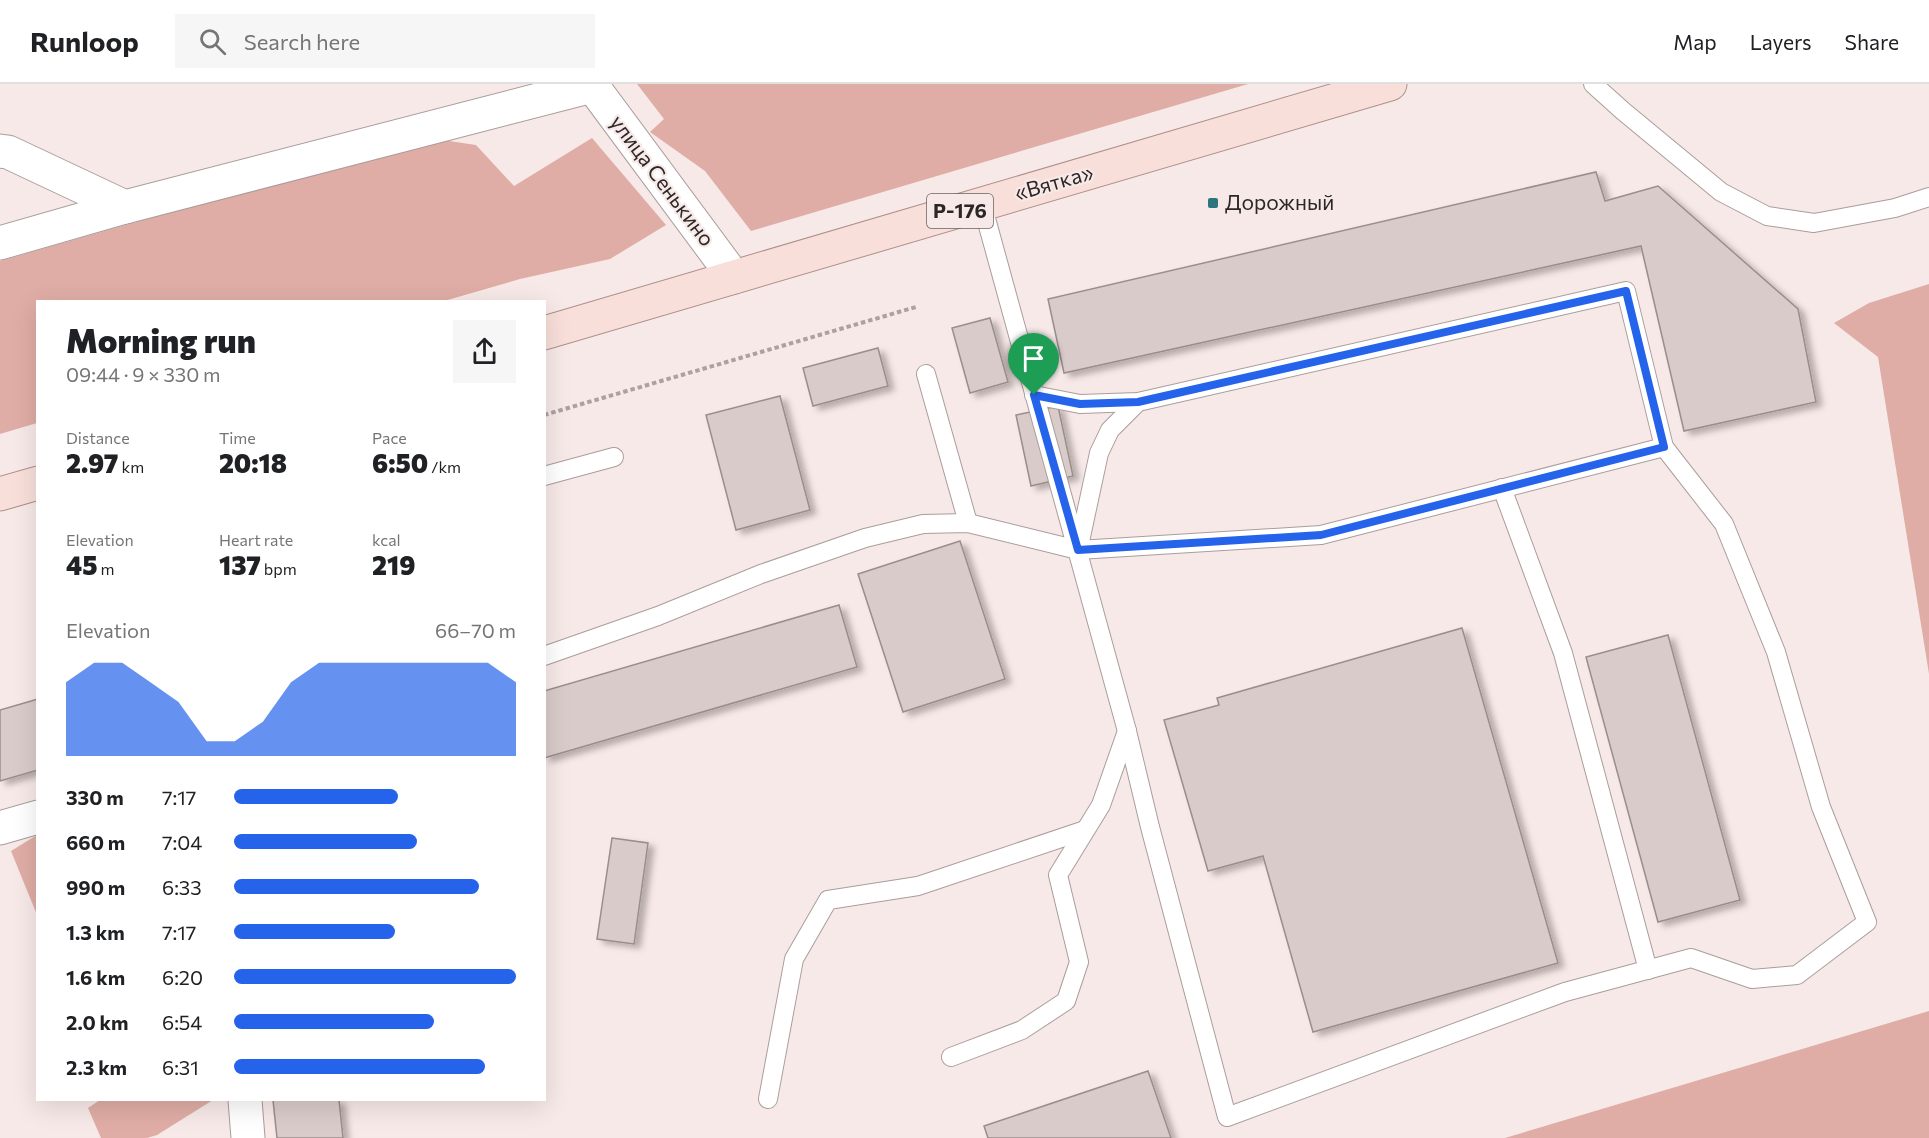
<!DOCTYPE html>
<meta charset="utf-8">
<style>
:root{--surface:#fff;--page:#f6f6f6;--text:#202124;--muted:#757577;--line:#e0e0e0;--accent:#2563eb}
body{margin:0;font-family:Commissioner,sans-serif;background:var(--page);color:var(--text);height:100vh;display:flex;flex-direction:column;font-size:22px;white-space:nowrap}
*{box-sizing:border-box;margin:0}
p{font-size:20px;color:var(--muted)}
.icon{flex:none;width:33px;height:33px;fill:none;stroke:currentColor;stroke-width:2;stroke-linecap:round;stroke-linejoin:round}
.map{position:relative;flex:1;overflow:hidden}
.details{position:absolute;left:36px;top:216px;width:510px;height:801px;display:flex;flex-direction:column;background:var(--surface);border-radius:0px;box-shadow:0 6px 24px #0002}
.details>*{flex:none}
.pin{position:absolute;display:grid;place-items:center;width:51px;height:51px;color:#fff;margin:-62px -26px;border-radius:50% 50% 50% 0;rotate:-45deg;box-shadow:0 0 6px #0007}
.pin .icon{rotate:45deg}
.round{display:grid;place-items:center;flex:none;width:63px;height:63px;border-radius:0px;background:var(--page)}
.head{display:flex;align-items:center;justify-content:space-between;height:102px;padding:0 30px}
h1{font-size:33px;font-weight:800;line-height:45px}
.stats{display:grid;grid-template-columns:repeat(3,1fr);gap:9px;height:102px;padding:6px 30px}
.stats div{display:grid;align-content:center}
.stats b{font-size:26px;font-weight:800}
.stats small{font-size:16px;font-weight:400}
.stats p{font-size:16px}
.chart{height:168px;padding:12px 30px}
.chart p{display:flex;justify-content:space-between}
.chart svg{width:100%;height:108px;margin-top:6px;fill:var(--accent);opacity:.7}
ul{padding:0 30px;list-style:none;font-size:20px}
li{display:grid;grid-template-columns:96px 72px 1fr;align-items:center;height:45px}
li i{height:15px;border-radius:8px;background:var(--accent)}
header{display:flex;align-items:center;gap:36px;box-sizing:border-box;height:84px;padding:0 30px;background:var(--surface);border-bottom:2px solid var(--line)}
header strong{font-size:28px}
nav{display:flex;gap:33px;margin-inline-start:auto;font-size:21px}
.search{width:420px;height:54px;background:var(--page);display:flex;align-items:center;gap:15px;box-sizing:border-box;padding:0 21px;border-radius:0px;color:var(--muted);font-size:22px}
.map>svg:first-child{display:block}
.green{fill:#dfada5}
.building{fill:#d9cbc9;stroke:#9a8d8b;stroke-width:1.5;filter:url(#shadow)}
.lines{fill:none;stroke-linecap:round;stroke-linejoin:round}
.service-casing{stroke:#aa9d9b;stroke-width:20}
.minor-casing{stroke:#aa9d9b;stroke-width:35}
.primary-casing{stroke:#ae908b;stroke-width:35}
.path{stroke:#aca1a0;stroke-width:4;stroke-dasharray:4.5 3;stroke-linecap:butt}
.service{stroke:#fff;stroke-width:18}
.minor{stroke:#fff;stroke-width:33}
.primary{stroke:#f8dfda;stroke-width:33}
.route-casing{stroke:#fff;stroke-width:12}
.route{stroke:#2563eb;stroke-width:8}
.poi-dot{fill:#2c747e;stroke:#f7e9e7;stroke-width:2}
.labels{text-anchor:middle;stroke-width:4.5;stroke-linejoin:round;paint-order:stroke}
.shield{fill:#f7e9e7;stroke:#696160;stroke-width:1.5}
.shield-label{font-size:20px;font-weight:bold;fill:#2c2726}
.street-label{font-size:21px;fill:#2c2726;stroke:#f7e9e7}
.poi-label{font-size:21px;fill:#2c2726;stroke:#f7e9e7;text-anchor:start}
</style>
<header>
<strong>Runloop</strong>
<div class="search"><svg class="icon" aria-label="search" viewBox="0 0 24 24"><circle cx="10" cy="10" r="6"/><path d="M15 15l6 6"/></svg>Search here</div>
<nav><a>Map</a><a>Layers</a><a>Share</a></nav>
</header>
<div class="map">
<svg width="1929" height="1054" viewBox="0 0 1929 1054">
<defs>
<filter id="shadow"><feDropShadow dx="6" dy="4" stdDeviation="3" flood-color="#0004"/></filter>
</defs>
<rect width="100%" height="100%" fill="#f7e9e7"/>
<g class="green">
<polygon points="637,0 1248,0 751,147 705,87 650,48 664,35"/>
<polygon points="429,54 476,61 514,102 592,54 666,141 610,175 520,195 444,217 38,218 37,339 0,350 0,177"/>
<polygon points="1929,200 1929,590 1878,273 1834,239 1869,219"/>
<polygon points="37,751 37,831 11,767"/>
<polygon points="1929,927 1929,1054 1505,1054"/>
<polygon points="100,1016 213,1016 157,1051 147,1054 101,1054 88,1024"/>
</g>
<g class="building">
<polygon points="1596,88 1605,117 1658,102 1798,225 1816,318 1684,347 1641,162 1064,289 1048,215"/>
<polygon points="990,234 1008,298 970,309 952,244"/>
<polygon points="878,264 888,302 813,322 803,284"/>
<polygon points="780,312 810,426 736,446 706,331"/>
<polygon points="1058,322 1073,392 1031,402 1016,331"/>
<polygon points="960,457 1005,595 903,628 858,490"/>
<polygon points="839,521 857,583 544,674 544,607"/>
<polygon points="1462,544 1558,879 1313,948 1263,772 1208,787 1164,636 1219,621 1217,614"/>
<polygon points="1668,551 1740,816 1658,838 1586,573"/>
<polygon points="38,615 38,686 0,697 0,626"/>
<polygon points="612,754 648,759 634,860 597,855"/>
<polygon points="1148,987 1171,1054 988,1054 984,1042"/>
<polygon points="273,1016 339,1016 343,1054 277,1054"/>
</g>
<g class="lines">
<defs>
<g id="service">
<polyline points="1593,0 1623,27 1721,108 1767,132 1814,139 1895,124 1929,113"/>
<polyline points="982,120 1127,647 1150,743 1227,1033 1565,908 1691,874 1752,895 1797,891 1867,838 1821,723 1776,568 1724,440 1664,363 1626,207 1138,318 1080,320 1034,311"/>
<polyline points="926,290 968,439"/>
<polyline points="544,392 614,373"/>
<polyline points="1502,404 1563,569 1648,886"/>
<polyline points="1079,462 1099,369 1110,346 1138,318"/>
<polyline points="544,572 658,532 761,490 865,454 923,440 968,439 1078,466 1321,451 1664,363"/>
<polyline points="951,973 1022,946 1066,917 1079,878 1058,791 1101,721 1127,647"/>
<polyline points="768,1015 794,875 828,816 918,802 1085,746"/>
</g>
<g id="minor">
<polyline points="591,0 734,193"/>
<polyline points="0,67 8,68 125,123"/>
<polyline points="0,159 125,123 592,2"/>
<polyline points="0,744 38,733"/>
<polyline points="245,1016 248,1054"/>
</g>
<g id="primary">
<polyline points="544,249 1390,0"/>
<polyline points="0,410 38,399"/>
</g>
</defs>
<use href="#service" class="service-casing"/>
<use href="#minor" class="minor-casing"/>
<use href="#primary" class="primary-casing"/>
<polyline class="path" points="544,331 916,223"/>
<use href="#service" class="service"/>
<use href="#minor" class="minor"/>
<use href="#primary" class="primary"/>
</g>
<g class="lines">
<defs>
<polygon id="route" points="1626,207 1664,363 1321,451 1078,466 1034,311 1080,320 1138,318"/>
</defs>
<use href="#route" class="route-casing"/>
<use href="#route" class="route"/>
</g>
<rect class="poi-dot" x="1207" y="113" width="12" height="12" rx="3"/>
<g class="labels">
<rect class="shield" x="927" y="110" width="66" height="34" rx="4.5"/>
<g class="shield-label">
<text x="960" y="134">Р-176</text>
</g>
<g class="street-label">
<text transform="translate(662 97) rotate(53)" y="7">улица Сенькино</text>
<text transform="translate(1054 99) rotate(-16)" y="7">«Вятка»</text>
</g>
<g class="poi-label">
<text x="1225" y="126">Дорожный</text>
</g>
</g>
</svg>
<div class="pin" style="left:1034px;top:311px;background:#1e9e55"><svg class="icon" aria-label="arrive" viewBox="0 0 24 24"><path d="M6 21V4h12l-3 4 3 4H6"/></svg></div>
<section class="details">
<div class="head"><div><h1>Morning run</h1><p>09:44 · 9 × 330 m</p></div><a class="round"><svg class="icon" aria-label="share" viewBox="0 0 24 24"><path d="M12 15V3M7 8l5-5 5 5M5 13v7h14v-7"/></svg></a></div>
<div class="stats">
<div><p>Distance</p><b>2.97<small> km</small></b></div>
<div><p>Time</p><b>20:18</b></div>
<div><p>Pace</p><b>6:50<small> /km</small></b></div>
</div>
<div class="stats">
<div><p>Elevation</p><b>45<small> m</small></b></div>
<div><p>Heart rate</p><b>137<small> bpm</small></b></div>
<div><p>kcal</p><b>219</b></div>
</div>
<div class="chart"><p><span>Elevation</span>66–70 m</p>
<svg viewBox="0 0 160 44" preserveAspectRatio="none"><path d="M0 44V14L10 6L20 6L30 14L40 22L50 38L60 38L70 30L80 14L90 6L100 6L110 6L120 6L130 6L140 6L150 6L160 14V44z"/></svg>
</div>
<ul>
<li><b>330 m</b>7:17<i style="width:58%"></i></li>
<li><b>660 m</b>7:04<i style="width:65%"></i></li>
<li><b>990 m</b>6:33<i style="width:87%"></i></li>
<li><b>1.3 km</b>7:17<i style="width:57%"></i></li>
<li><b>1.6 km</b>6:20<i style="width:100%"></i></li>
<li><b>2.0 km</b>6:54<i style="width:71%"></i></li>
<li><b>2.3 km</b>6:31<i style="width:89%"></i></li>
</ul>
</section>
</div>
